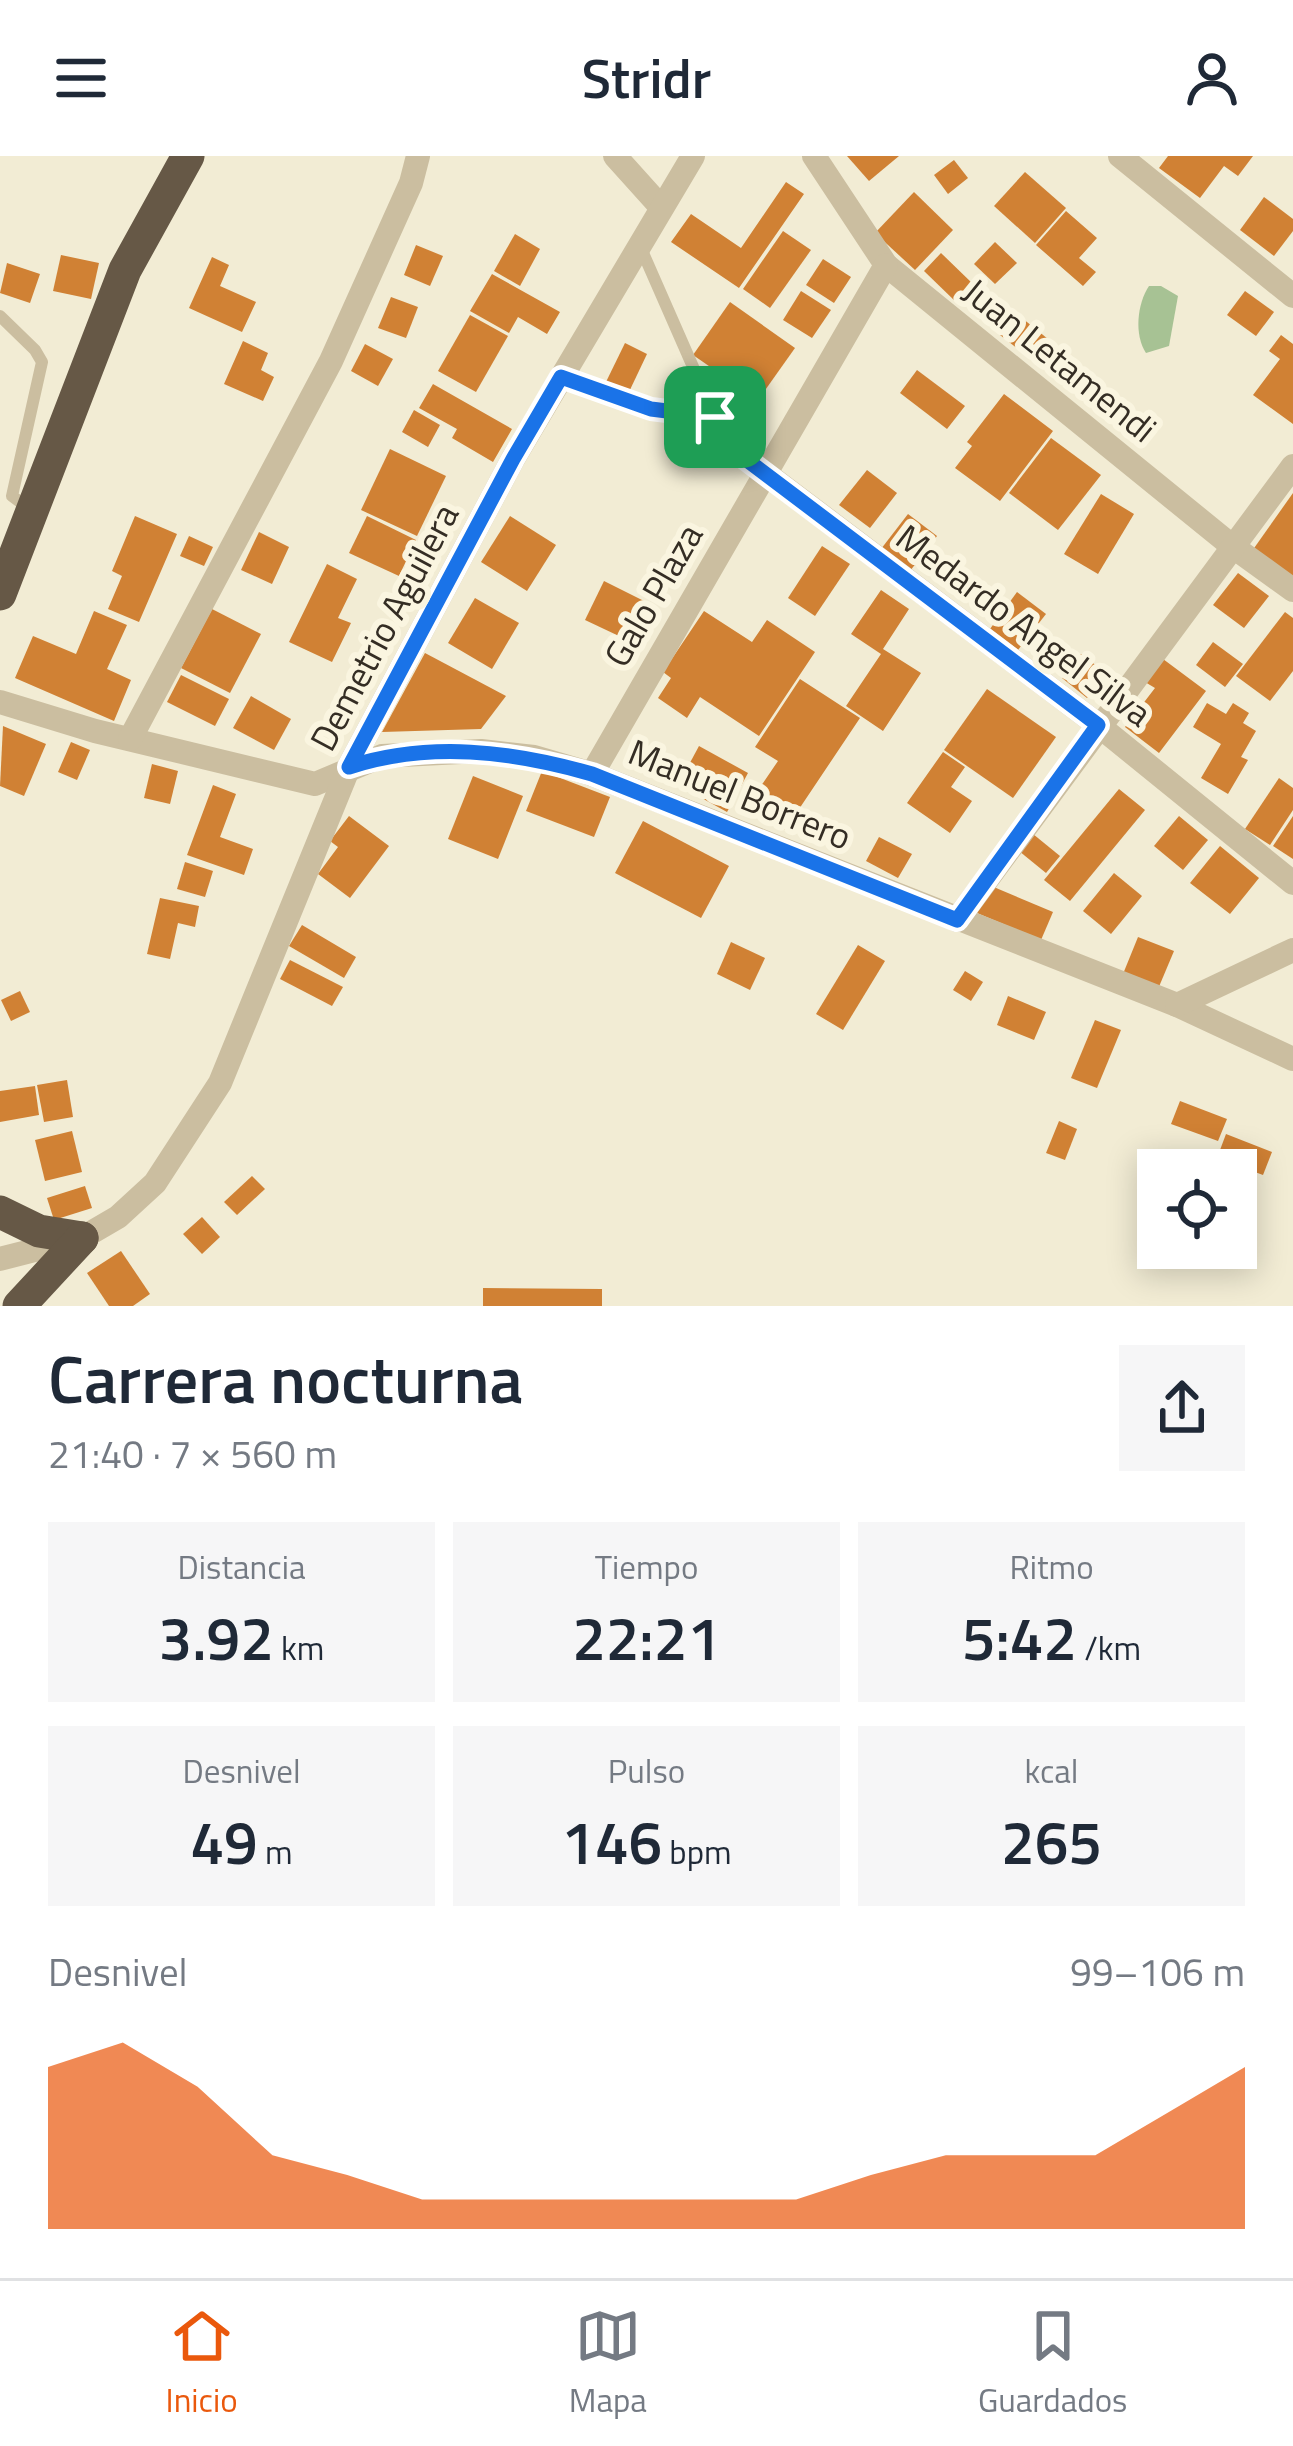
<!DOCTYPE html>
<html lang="es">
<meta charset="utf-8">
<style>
:root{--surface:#fff;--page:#f6f6f7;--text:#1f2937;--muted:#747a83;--line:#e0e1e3;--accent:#ea580c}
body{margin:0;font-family:"Titillium Web",sans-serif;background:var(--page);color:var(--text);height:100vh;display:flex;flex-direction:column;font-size:45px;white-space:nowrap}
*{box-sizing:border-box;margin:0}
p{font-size:39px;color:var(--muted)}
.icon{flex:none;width:66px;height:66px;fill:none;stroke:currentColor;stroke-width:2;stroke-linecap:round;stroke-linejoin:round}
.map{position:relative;height:1150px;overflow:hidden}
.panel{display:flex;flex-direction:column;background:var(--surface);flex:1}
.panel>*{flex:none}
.tools{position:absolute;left:1137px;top:993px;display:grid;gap:24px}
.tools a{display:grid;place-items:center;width:120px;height:120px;border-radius:0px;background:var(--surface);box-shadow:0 6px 30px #0003;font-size:60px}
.pin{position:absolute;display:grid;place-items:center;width:102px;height:102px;color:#fff;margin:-51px;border-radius:24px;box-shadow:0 6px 18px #0006}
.round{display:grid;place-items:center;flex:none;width:126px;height:126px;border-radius:0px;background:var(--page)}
.headline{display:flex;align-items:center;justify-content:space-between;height:204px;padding:0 48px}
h1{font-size:66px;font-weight:600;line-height:90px}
.metrics{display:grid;grid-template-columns:repeat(3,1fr);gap:18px;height:204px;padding:12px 48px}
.metrics div{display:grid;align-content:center;border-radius:0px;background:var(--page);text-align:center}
.metrics b{font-size:60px;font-weight:600}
.metrics small{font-size:33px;font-weight:400}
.metrics p{font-size:33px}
.chart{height:336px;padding:24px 48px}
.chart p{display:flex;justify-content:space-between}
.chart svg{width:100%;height:216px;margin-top:12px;fill:var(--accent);opacity:.7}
header{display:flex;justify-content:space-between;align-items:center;height:156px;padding:0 48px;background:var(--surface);font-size:54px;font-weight:600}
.tabs{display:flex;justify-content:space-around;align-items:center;height:168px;border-top:3px solid var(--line);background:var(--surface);font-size:33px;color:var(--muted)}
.tabs a{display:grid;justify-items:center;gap:6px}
.tabs .current{color:var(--accent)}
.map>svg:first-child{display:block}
.green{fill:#a7c294}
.building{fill:#d08134}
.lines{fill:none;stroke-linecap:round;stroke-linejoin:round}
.service{stroke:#cbbea0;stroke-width:12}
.minor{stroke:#cbbea0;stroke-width:24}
.trunk{stroke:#665846;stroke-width:33}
.route-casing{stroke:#fff;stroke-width:24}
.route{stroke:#1a73e8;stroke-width:15}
.labels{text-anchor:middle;stroke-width:12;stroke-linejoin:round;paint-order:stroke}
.street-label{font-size:36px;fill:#342d24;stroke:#faf5e0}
</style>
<header><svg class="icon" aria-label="menu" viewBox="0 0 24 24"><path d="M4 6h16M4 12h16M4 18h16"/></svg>Stridr<svg class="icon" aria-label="person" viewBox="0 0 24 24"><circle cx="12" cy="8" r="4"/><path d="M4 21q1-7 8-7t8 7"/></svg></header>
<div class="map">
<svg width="1293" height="1150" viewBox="0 0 1293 1150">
<rect width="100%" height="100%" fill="#f2ecd4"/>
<path class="green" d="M1149,130H1161L1178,140L1169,190L1146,197C1134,179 1137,148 1149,130Z"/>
<g class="building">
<polygon points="847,0 899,0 869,25"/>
<polygon points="1168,0 1253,0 1238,20 1224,10 1200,42 1159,12"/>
<polygon points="954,4 968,22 948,38 934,19"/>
<polygon points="1025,16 1066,52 1035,87 994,50"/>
<polygon points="786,26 804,38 739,132 671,86 691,58 741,92"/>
<polygon points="914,36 953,74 915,114 875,77"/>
<polygon points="1264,41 1293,63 1293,75 1274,100 1240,74"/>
<polygon points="1066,55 1097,82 1079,102 1096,116 1083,130 1036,89"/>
<polygon points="783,75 811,94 770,152 743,133"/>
<polygon points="515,78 540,93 520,130 494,115"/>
<polygon points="995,86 1017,107 995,128 974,108"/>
<polygon points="416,89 443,100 430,130 404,119"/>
<polygon points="941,97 973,128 956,146 924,115"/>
<polygon points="61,99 99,107 91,143 53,135"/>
<polygon points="212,101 229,109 220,130 256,146 242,176 189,152"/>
<polygon points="823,103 851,121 834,147 806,129"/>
<polygon points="7,107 40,118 30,147 0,137"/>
<polygon points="492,118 560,156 547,178 518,161 509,177 470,155"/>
<polygon points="801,135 831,154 812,182 783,164"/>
<polygon points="1245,135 1274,156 1256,180 1227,159"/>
<polygon points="391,141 418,151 406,182 378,172"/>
<polygon points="730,146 795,192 758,244 693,199"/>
<polygon points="1017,158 1048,183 1031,203 1000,179"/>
<polygon points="470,159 508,180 476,236 438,215"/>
<polygon points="1281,179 1293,188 1293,268 1253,239 1280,203 1269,195"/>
<polygon points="243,185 268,197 261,214 274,221 263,245 224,228"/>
<polygon points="625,187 647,198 628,238 605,228"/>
<polygon points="365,188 393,203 378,230 351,215"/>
<polygon points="917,214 965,250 947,273 900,237"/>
<polygon points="433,228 512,273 493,306 452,282 457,273 419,252"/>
<polygon points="1004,238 1053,275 1000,345 955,312 972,290 967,286"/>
<polygon points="414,254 440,269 428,291 402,276"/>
<polygon points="1051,282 1101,319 1058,374 1009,337"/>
<polygon points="390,293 446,320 417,380 361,354"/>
<polygon points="867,314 897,337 870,372 839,349"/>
<polygon points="1293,337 1293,424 1252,395"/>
<polygon points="1101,338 1134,358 1098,418 1064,398"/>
<polygon points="908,358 937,380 910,415 881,393"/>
<polygon points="135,360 177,378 139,466 108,453 122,420 112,415"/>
<polygon points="367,360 416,384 399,420 349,397"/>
<polygon points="510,360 556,389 527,435 481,406"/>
<polygon points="259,376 289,391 272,428 241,414"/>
<polygon points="189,380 213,391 204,410 180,400"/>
<polygon points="822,390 850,408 815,460 788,442"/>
<polygon points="327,408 357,423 338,462 351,467 332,506 289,486"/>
<polygon points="1238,417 1269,440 1244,472 1213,449"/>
<polygon points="604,425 656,451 638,489 585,464"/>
<polygon points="881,434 909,453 883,493 921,517 883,575 846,550 881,498 851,478"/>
<polygon points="1017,436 1046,458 1018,494 990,473"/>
<polygon points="475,442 519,467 492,513 448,487"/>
<polygon points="212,453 261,478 230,537 181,512"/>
<polygon points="94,455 127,469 107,513 131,524 114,565 15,522 33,480 76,498"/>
<polygon points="704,455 752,486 767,464 815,496 759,580 700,541 687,562 658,542 671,522 663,516"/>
<polygon points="1285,456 1293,462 1293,515 1270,545 1236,520"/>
<polygon points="1213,486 1243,508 1225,531 1196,509"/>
<polygon points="425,497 506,540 481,573 382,576"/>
<polygon points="1081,498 1106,517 1087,542 1062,522"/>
<polygon points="1163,503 1206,535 1159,597 1125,571 1155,532 1145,526"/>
<polygon points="181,519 229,543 215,570 167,546"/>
<polygon points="800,523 860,562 785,674 748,649 778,605 755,591"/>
<polygon points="987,533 1056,581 1013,642 944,594"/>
<polygon points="251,540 291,563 274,594 233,572"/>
<polygon points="1207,547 1226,558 1233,547 1249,557 1243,567 1256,575 1241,601 1248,604 1228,638 1201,622 1221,588 1193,571"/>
<polygon points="3,570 46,588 24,640 0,630"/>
<polygon points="71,586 90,594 77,624 58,616"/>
<polygon points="699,590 748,617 727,656 678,629"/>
<polygon points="943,596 965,611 951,631 972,645 950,677 907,647"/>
<polygon points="152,608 178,615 170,648 144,642"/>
<polygon points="542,615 610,641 594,681 526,655"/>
<polygon points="473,620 523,640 498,703 448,683"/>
<polygon points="1279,622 1293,632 1293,654 1270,689 1245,673"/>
<polygon points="213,629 236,638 220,681 253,693 244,719 187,699"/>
<polygon points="1119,633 1145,654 1070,745 1044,724"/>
<polygon points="349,660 389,690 350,742 318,718 338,691 330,685"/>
<polygon points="1179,660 1208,684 1183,714 1154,690"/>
<polygon points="1293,660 1293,703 1273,690"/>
<polygon points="643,665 729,710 701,762 615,717"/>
<polygon points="1033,678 1060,700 1046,717 1019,695"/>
<polygon points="879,681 912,698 898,722 866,705"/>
<polygon points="1220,690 1259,722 1230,758 1190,727"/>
<polygon points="185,706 213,715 205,741 177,733"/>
<polygon points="1114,717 1142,740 1111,778 1083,755"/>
<polygon points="989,729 1053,756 1041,784 977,757"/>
<polygon points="160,742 199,750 195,771 178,767 170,803 147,798"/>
<polygon points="302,769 356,801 344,822 289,790"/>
<polygon points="1138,781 1174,795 1158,833 1123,818"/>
<polygon points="731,786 765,802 750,834 717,818"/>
<polygon points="858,789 885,805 843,874 816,858"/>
<polygon points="290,804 343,831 332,850 280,823"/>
<polygon points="965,815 983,826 971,845 953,834"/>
<polygon points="20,835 30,856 11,865 1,844"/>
<polygon points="1008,840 1046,856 1034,884 997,869"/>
<polygon points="1095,864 1121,874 1097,932 1071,922"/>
<polygon points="67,924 73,961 44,966 37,929"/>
<polygon points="35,930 39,959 0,966 0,935"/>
<polygon points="1180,945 1227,963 1218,985 1171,968"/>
<polygon points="1059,965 1077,973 1065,1004 1046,997"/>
<polygon points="72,975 82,1016 45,1025 35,984"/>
<polygon points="1226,978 1272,996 1263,1019 1217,1002"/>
<polygon points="252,1020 265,1033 237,1059 224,1046"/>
<polygon points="85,1030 92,1052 54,1064 47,1042"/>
<polygon points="202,1061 220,1081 202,1098 183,1078"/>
<polygon points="121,1095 150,1138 133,1150 109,1150 87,1117"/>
<polygon points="483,1132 602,1133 602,1150 483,1150"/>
</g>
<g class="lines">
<g class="service">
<polyline points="640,90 715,261 743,301 764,317"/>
<polyline points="0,160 35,194 42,206 12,340 31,354"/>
<polyline points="561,221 651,253 715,261"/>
</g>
<g class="minor">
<polyline points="615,0 660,50"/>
<polyline points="814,0 886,109 1232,390 1293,434"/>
<polyline points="1120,0 1293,140"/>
<polyline points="765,317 1098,569 1293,727"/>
<polyline points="0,546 95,575 315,628 382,600 481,595 534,601 592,618 1177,849 1293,903"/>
<polyline points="130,583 331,205 411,27 418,0"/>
<polyline points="592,618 886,109"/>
<polyline points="957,764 1293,310"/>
<polyline points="1177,849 1293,794"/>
<polyline points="0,1103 82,1082 118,1061 155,1027 220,927 349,611 513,303 693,0"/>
</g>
<g class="trunk">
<polyline points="0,438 125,114 188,0"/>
<polyline points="0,1056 39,1075 82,1082"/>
<polyline points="19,1150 82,1082"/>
</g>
</g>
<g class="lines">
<defs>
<path id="route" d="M561,221L651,253L715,261L743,301L1098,569L957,764L592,618C512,595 429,585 349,611L513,303Z"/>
</defs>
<use href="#route" class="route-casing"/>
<use href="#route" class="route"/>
</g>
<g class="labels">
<g class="street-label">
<text transform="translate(1060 204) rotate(39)" y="13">Juan Letamendi</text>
<text transform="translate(653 439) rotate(-60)" y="13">Galo Plaza</text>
<text transform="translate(1024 469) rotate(37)" y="13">Medardo Angel Silva</text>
<text transform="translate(384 471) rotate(-62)" y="13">Demetrio Aguilera</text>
<text transform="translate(740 638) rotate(22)" y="13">Manuel Borrero</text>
</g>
</g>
</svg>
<div class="tools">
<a><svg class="icon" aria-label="locate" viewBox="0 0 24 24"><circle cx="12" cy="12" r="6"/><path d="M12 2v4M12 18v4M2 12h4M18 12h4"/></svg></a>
</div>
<div class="pin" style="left:715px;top:261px;background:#1e9e55"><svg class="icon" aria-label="arrive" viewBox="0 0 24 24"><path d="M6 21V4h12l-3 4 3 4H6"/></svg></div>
</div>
<section class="panel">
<div class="headline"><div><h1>Carrera nocturna</h1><p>21:40 · 7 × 560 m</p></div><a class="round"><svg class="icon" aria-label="share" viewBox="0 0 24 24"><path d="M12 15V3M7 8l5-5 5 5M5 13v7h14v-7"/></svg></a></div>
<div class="metrics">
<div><p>Distancia</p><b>3.92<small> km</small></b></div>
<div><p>Tiempo</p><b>22:21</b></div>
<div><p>Ritmo</p><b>5:42<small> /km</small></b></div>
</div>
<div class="metrics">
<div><p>Desnivel</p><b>49<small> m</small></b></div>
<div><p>Pulso</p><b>146<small> bpm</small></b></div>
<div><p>kcal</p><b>265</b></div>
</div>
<div class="chart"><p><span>Desnivel</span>99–106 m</p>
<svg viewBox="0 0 160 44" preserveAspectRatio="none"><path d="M0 44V11L10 6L20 15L30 29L40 33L50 38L60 38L70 38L80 38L90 38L100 38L110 33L120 29L130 29L140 29L150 20L160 11V44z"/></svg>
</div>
</section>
<nav class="tabs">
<a class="current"><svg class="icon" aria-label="home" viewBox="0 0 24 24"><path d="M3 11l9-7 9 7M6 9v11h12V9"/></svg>Inicio</a>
<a><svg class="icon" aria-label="map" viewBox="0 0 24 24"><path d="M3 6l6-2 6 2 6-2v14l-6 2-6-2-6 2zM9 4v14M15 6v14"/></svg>Mapa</a>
<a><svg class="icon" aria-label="saved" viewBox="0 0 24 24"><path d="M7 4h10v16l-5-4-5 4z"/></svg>Guardados</a>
</nav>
